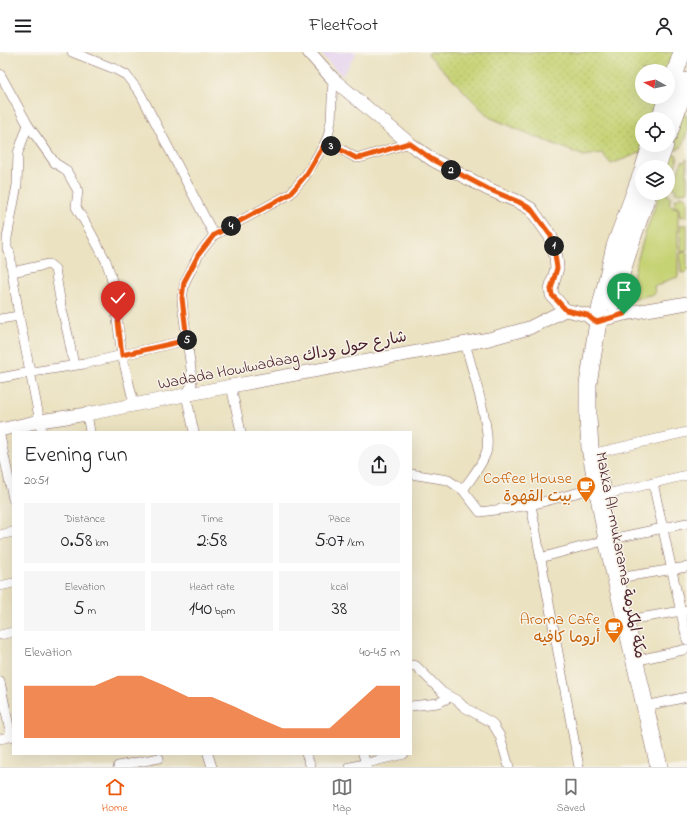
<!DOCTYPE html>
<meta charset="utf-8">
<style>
:root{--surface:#fff;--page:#f6f6f6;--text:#202124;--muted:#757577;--line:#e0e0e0;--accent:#ea580c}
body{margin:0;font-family:"Indie Flower","Playpen Sans Arabic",sans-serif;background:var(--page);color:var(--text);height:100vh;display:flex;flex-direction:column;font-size:15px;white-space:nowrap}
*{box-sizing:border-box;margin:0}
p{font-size:13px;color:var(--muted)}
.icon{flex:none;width:22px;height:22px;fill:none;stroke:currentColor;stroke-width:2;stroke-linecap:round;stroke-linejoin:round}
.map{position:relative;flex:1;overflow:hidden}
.drawer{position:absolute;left:12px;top:379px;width:400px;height:324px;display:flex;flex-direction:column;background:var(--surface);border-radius:0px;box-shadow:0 4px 16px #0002}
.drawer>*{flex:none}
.needle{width:26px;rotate:278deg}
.buttons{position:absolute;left:635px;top:12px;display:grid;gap:8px}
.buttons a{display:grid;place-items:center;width:40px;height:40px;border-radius:50%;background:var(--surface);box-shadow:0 4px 16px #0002;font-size:20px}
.pin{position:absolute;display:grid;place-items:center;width:34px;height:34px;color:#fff;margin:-41px -17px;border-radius:50% 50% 50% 0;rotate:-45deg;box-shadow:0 0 4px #0007}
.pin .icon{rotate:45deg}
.km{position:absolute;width:20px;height:20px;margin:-10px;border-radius:50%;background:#222;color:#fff;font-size:11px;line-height:20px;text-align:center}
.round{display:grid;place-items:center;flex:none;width:42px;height:42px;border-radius:21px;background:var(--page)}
.headline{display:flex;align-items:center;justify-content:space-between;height:68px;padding:0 12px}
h1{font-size:22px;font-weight:600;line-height:30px}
.figures{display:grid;grid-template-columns:repeat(3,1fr);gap:6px;height:68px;padding:4px 12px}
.figures div{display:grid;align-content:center;border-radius:0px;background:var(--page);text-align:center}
.figures b{font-size:20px;font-weight:600}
.figures small{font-size:11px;font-weight:400}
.figures p{font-size:11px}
.chart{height:112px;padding:8px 12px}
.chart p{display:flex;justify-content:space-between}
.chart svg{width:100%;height:72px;margin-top:4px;fill:var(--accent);opacity:.7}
header{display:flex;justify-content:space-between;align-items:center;height:52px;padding:0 12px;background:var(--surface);font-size:18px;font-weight:600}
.menu{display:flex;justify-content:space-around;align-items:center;height:56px;border-top:1px solid var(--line);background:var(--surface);font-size:11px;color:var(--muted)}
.menu a{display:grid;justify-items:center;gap:2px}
.menu .selected{color:var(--accent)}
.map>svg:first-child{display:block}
.built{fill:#e5d3f1}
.grass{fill:#c6d375;stroke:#887950}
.garden{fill:url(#garden-dots);stroke:#887950}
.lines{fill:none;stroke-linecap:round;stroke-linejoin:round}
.street-casing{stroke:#826360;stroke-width:10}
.secondary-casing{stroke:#826360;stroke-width:14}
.highway-casing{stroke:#826360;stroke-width:18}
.street{stroke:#fff;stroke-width:9}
.secondary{stroke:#fff;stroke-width:13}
.highway{stroke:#fff;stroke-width:17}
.route-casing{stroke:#fff;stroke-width:8}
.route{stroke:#ea580c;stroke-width:5}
.labels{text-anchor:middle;stroke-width:3;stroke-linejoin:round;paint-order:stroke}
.street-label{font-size:16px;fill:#4a1f2b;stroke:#f7f3e8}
.food-label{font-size:16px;fill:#c56008;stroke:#f7f3e8;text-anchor:end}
</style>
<header><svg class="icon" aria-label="menu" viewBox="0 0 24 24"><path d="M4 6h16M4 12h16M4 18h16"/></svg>Fleetfoot<svg class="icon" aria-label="person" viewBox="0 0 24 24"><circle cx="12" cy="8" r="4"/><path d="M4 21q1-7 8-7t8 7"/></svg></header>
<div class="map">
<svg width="687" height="715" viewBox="0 0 687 715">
<defs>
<pattern id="garden-dots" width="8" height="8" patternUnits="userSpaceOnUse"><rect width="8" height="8" fill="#c6d375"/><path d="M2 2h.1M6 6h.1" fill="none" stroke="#acb565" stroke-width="1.8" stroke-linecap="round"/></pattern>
</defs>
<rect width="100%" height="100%" fill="#f7f3e8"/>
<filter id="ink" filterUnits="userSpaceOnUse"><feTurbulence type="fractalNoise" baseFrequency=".025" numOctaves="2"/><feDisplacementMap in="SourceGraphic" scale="8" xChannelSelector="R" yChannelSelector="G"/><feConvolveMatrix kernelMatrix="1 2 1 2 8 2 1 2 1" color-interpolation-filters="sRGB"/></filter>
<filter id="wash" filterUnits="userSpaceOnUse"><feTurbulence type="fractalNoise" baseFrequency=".012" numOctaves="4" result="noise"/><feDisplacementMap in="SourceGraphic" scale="16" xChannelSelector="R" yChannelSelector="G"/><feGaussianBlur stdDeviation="0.9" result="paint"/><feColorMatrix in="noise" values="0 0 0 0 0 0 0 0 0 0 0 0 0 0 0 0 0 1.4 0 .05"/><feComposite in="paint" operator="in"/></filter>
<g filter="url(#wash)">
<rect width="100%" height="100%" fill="#ebe2c1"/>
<polygon class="built" points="319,0 357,0 342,24"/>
<g class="grass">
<polygon points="680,62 687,64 687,80 681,96 679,95 678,98 669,95"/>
<polygon points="667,100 677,103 676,106 678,106 668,134 668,115 661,115"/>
<polygon points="686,107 687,107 687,140 680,141 675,140 676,137 672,136 682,109 685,110"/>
<polygon points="660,141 668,141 668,144 671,145 669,152 672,153 672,155 678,156 678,225 663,230 663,232 654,234 655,242 626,248 645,182"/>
<polygon points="680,144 687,146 687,164 680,165 679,155 674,154 676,146 678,147"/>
<polygon points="680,173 687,173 687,198 681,199"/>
<polygon points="687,200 687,220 681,221 680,201"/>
</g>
<polygon class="garden" points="430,0 674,0 668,19 642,19 642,45 659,45 652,67 642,67 642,93 644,93 642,100 611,112 602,101 584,104 531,83 489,65 428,2"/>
</g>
<g filter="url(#ink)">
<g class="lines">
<defs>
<g id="street">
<polyline points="72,0 115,17 126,23 140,41 214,183"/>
<polyline points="0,22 28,73 55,111 66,118 78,139 76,155 89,177 106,209 111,224 122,303 134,352"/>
<polyline points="28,73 18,101 17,133 7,186 7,197 10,201 12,220 19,264 42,380"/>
<polyline points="324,93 341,97 356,106 363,105 409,91"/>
<polyline points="12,220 49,212 55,217 61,253 68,283 74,313"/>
<polyline points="0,267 19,264"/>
<polyline points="0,326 32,320 84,312 187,288"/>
<polyline points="231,334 241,380"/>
<polyline points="87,362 90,380"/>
<polyline points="194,380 186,343 192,332 191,317 183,259 182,246 185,230 199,202 214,183 290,142 306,123 324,93 328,84 331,69 333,27"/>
<polyline points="0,384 13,447"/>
<polyline points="600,400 687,380"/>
<polyline points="411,422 448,428 463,438 480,460 531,453 606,433"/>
<polyline points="653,431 687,588"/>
<path d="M463,438C471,426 481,415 486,401C493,381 471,314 465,291"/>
<polyline points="607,442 687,423"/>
<polyline points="531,453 579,715"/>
<polyline points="0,483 13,480"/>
<polyline points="616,486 687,471"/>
<polyline points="540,506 607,488"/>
<polyline points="624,525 687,515"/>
<polyline points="0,534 13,531"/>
<polyline points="634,567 687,558"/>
<polyline points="0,583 13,580"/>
<polyline points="643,607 687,597"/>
<polyline points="411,613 416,614 442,640 458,649 464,655 492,671 500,684 509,715"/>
<polyline points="0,629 11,685"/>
<polyline points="411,654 438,651 450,645"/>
<polyline points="646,654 687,645"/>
<polyline points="0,687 13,684"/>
<polyline points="208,702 212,715"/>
<polyline points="306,702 311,715"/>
<polyline points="363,702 367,715"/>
<polyline points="118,714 159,706"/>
<polyline points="350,715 404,702"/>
</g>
<g id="secondary">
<polyline points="309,0 333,27 409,91 433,108 488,137 519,150 531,157 551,185 556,205 557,216 551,237 552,243 565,258"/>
<polyline points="565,258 587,263 593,268 597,269 624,262 687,251"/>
<polyline points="0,378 40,369 87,362 231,334 489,287 529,276 565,258"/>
</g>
<g id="highway">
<polyline points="668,43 682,0"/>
<polyline points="660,67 667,45"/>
<polyline points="668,84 687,29"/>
<polyline points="644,115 651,93"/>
<polyline points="657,115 665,93"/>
<polyline points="642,121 615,194 600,258 588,332 588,366 590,396 607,488 659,715"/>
<polyline points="612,251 633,184 648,141"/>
</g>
</defs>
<use href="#street" class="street-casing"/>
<use href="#secondary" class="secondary-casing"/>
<use href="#highway" class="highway-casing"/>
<use href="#street" class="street"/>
<use href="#secondary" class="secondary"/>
<use href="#highway" class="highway"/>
</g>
</g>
<g class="lines" filter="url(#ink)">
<defs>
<polyline id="route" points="118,270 122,303 187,288 182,246 184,230 199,202 214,183 290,142 306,123 324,93 341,98 356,106 363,105 409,91 433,108 488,137 519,150 531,157 551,184 554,196 557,216 551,237 552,243 566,258 587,263 593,268 597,270 624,262"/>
</defs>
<use href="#route" class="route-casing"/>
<use href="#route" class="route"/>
</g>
<defs>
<symbol id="cafe-pin" viewBox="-11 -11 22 30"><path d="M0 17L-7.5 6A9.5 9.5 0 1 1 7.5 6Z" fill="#e8710a" stroke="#f7f3e8"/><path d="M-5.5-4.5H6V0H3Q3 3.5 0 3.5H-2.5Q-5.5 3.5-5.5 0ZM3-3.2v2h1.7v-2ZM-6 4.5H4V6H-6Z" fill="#fff"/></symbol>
</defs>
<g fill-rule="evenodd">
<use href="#cafe-pin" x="575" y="423" width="22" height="30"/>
<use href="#cafe-pin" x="603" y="564" width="22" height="30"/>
</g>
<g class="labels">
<g class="street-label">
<text transform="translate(282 307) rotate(-11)" y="6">Wadada Howlwadaag شارع حول وداك</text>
<text transform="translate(622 503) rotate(79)" y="6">Makka Al-mukarama مكة المكرمة</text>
</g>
<g class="food-label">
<text x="572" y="431">Coffee House<tspan x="572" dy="18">بيت القهوة</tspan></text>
<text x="600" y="572">Aroma Cafe<tspan x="600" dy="18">أروما كافيه</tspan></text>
</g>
</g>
</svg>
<div class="buttons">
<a><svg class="needle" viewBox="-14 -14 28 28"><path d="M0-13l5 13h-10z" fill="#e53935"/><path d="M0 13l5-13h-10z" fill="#757577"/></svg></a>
<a><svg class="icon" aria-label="locate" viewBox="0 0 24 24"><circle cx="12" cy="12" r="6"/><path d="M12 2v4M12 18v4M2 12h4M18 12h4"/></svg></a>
<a><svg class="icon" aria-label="layers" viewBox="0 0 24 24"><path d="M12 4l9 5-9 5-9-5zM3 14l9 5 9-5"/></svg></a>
</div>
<div class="pin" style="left:624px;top:262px;background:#1e9e55"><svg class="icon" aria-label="arrive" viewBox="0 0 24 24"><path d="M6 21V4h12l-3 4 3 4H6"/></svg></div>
<div class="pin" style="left:118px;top:270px;background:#d93025"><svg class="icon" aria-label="check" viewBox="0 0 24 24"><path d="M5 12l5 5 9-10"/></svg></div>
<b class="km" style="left:554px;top:194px">1</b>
<b class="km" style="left:451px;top:118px">2</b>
<b class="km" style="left:331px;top:94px">3</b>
<b class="km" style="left:231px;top:174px">4</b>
<b class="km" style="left:187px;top:288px">5</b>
<section class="drawer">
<div class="headline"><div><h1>Evening run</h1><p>20:51</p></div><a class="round"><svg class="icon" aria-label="share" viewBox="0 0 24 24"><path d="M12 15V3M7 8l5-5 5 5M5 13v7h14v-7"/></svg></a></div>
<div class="figures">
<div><p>Distance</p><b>0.58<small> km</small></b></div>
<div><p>Time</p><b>2:58</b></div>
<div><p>Pace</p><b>5:07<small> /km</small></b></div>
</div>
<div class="figures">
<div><p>Elevation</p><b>5<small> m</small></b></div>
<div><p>Heart rate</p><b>140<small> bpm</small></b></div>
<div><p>kcal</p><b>38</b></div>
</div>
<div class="chart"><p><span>Elevation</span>40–45 m</p>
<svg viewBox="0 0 160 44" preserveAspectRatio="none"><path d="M0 44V12L10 12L20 12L30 12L40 6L50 6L60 12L70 19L80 19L90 25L100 32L110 38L120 38L130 38L140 25L150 12L160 12V44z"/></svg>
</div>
</section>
</div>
<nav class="menu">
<a class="selected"><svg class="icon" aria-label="home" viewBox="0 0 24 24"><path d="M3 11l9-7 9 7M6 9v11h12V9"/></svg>Home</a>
<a><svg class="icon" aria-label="map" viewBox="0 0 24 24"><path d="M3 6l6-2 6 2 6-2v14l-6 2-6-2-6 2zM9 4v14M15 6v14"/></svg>Map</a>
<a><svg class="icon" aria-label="saved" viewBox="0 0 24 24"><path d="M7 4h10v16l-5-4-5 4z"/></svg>Saved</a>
</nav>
